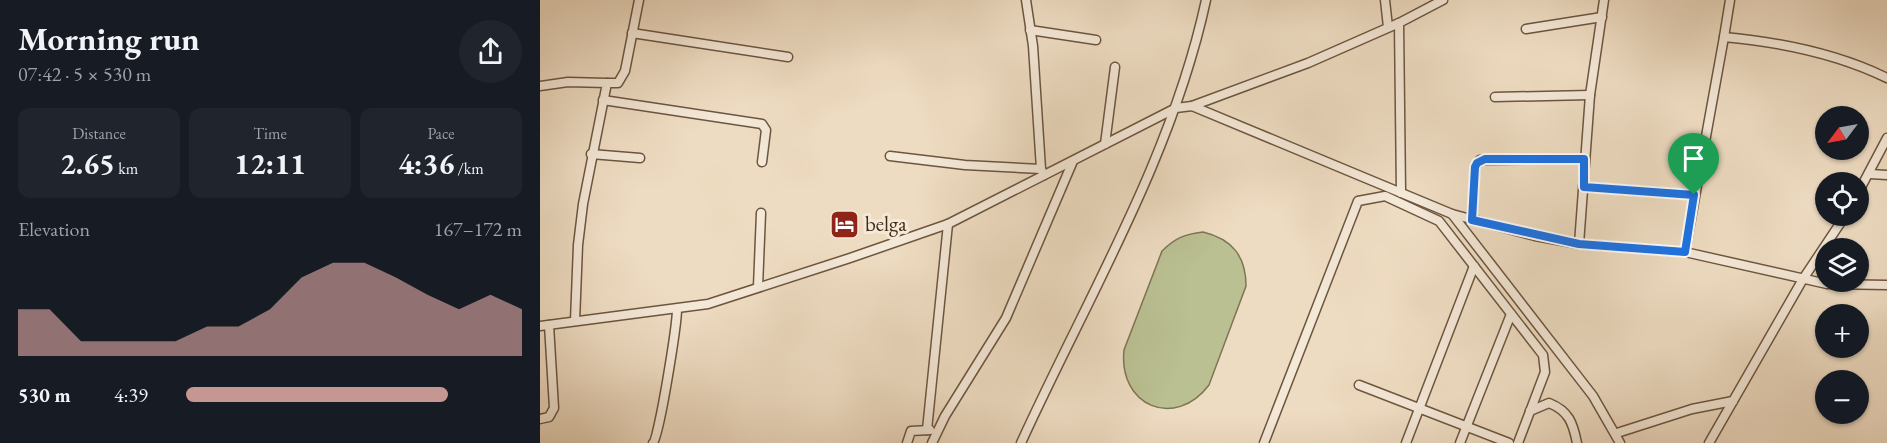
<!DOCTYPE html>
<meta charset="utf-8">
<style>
:root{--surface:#171b24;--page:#20242c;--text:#f1f3f6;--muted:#9ea1a6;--accent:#c59692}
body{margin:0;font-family:"EB Garamond",serif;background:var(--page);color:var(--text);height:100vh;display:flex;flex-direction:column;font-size:22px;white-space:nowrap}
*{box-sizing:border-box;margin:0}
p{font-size:20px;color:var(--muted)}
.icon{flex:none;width:33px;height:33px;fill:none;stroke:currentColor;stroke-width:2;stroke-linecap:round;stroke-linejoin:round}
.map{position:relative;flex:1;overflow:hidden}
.sheet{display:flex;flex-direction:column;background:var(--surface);width:540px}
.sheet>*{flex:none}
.needle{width:39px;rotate:238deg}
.buttons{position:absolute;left:1275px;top:106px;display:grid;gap:12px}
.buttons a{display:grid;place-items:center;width:54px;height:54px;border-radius:50%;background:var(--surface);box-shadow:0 2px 4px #0004;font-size:30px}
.pin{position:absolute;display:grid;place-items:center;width:51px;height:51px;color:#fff;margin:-62px -26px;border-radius:50% 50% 50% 0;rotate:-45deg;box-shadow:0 0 6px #0007}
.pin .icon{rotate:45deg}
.round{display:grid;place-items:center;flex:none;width:63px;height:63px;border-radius:32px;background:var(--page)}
.head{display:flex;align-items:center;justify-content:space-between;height:102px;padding:0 18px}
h1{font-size:33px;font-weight:700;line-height:45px}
.figures{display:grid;grid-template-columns:repeat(3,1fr);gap:9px;height:102px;padding:6px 18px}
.figures div{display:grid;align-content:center;border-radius:12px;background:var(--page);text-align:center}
.figures b{font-size:30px;font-weight:700}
.figures small{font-size:16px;font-weight:400}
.figures p{font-size:16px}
.chart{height:168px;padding:12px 18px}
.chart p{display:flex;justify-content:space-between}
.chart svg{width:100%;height:108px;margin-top:6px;fill:var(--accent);opacity:.7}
ul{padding:0 18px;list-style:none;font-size:20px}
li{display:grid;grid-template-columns:96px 72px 1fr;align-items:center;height:45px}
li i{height:15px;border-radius:8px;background:var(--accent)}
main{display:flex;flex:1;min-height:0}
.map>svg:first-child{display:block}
.green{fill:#bac092;stroke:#7e7554;stroke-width:1.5}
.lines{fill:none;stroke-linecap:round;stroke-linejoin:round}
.minor-casing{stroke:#6c5640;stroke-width:11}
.minor{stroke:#f4e8d7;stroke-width:8}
.route-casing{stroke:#fff;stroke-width:12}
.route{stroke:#1a73e8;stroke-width:8}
.labels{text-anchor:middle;stroke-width:6;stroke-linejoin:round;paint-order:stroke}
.poi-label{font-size:21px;fill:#412a15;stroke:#f4e8d7;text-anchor:start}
</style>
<main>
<section class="sheet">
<div class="head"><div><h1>Morning run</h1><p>07:42 · 5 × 530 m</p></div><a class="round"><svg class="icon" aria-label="share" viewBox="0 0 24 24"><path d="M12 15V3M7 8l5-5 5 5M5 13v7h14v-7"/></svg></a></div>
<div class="figures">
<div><p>Distance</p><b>2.65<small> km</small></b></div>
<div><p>Time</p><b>12:11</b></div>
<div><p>Pace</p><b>4:36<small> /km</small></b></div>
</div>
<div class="chart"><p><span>Elevation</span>167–172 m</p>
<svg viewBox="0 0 160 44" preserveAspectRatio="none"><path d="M0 44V25L10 25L20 38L30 38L40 38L50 38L60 32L70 32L80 25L90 12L100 6L110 6L120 12L130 19L140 25L150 19L160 25V44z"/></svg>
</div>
<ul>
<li><b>530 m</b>4:39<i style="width:78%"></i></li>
</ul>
</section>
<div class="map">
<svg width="1347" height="443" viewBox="0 0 1347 443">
<rect width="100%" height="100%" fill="#eedcc2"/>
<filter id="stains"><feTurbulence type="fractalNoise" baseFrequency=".00333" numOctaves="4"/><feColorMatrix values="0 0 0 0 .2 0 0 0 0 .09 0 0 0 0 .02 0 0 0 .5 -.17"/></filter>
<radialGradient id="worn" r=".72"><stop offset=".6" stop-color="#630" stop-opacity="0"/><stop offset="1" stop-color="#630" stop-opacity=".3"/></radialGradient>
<path class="green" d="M663,232C692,239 706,256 706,286L669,385C635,430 578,406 584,350L622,251C635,238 645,234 663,232Z"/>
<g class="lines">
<defs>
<g id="minor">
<polyline points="486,0 493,46 501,169 504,175"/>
<polyline points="845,0 848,27"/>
<polyline points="859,23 861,193"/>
<polyline points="986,29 1062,17"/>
<polyline points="490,30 556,40"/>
<polyline points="92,33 248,57"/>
<polyline points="1184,37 1190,0"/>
<polyline points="67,83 78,83 85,71 99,0"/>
<polyline points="0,86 28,82 67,83 43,204 38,245 35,321"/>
<polyline points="955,97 1050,95"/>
<polyline points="63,100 222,124 226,130 222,162"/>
<polyline points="652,106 768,63 859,23 903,0"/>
<polyline points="565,144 575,67"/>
<polyline points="51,154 100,158"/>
<polyline points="350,156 425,165 501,169"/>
<polyline points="1330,174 1347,175"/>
<polyline points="1044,187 1154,195"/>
<polyline points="1318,193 1347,138"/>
<polyline points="912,214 995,236 1039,244 1145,252 1287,284 1347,285"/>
<polyline points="932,220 935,167 940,160 1044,159"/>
<polyline points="1039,244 1050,95 1064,0"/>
<path d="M1145,252L1184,37C1239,42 1296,53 1347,78"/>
<polyline points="218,287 221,213"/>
<polyline points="0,326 168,304 310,258 408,224 636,108 652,106 912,214 1053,396 1080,443"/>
<polyline points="819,385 969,443"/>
<path d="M990,411L1009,403C1029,411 1033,423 1037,443"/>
<polyline points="0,419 9,417 14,408 9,325"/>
<polyline points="387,430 408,224"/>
<polyline points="1077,433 1152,409 1193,401"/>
<path d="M113,443C119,438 137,325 137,309"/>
<polyline points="367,443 371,431 390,430"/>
<polyline points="392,443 405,416 466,318 533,161"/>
<path d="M481,443C547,298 632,158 666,0"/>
<polyline points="724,443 818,201 845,196 899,221 1003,355 1005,372 978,443"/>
<polyline points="866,443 934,266"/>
<polyline points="920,443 971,314"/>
<polyline points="1169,443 1263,279 1305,216"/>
</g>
</defs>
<use href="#minor" class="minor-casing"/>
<use href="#minor" class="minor"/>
</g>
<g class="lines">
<defs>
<polygon id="route" points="945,159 1044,159 1044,187 1154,195 1145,252 1039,244 932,220 935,167 937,163"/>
</defs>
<use href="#route" class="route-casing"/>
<use href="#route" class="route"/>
</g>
<defs>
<symbol id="hotel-square" viewBox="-11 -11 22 22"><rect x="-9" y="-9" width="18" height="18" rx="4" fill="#8f2418" stroke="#f4e8d7"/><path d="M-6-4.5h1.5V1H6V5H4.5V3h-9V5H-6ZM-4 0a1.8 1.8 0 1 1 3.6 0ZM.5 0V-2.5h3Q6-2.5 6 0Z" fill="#fff"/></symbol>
</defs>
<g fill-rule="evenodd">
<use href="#hotel-square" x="288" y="208" width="33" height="33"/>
</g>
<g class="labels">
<g class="poi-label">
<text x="325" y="231">belga</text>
</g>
</g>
<rect width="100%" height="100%" filter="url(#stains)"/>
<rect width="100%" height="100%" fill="url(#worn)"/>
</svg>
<div class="buttons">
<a><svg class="needle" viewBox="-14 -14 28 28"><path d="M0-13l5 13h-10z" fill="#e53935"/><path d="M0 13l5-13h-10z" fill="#9ea1a6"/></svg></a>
<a><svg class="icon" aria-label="locate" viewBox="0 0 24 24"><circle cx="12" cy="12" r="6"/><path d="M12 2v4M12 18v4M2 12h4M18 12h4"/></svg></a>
<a><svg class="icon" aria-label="layers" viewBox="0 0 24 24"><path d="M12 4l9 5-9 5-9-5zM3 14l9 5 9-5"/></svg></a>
<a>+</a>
<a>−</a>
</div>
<div class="pin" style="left:1154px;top:195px;background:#1e9e55"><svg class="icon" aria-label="arrive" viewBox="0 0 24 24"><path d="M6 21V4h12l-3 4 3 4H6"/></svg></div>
</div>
</main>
